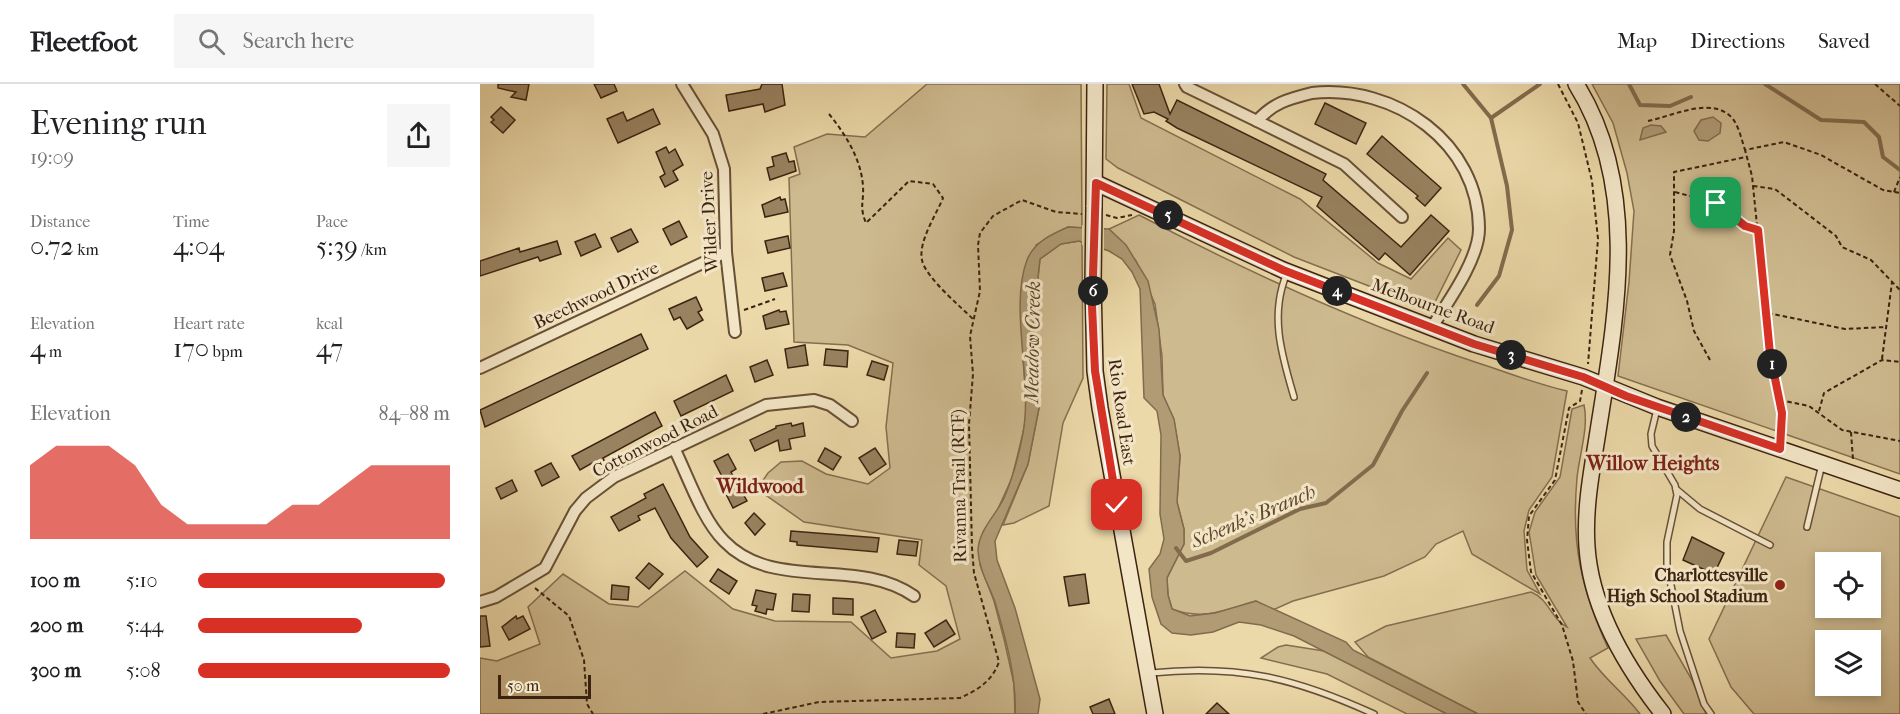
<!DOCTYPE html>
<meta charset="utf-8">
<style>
:root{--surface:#fff;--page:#f6f6f6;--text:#202124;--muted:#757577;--line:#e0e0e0;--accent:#d93025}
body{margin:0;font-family:"IM FELL French Canon",serif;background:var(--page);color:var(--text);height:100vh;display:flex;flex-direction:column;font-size:22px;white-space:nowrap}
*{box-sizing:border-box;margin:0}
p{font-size:20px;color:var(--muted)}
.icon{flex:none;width:33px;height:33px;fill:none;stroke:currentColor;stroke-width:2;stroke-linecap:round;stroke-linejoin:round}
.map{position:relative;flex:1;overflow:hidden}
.details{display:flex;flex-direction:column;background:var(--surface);width:480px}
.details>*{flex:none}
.buttons{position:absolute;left:1335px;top:468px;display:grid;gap:12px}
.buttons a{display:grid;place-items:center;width:66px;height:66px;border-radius:0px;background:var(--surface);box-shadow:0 3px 9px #0003;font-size:30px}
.scale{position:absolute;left:18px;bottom:15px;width:93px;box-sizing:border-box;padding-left:6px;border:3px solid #3c2310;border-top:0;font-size:16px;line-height:21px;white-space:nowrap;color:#3c2310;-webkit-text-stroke:4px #f3e6c7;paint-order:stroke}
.pin{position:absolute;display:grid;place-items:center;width:51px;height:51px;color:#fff;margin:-26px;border-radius:12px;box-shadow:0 3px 9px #0006}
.km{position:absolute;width:30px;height:30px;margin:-15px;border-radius:50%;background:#222;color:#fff;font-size:16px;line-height:30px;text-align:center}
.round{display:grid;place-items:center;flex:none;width:63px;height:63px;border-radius:0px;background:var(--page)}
.head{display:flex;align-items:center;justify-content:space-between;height:102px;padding:0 30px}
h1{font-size:33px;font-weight:600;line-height:45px}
.stats{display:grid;grid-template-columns:repeat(3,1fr);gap:9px;height:102px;padding:6px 30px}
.stats div{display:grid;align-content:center}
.stats b{font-size:26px;font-weight:600}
.stats small{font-size:16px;font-weight:400}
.stats p{font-size:16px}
.chart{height:168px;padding:12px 30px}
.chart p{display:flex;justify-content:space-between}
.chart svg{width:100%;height:108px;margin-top:6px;fill:var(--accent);opacity:.7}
ul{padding:0 30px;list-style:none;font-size:20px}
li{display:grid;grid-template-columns:96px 72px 1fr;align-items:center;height:45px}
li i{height:15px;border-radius:8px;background:var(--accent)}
header{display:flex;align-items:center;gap:36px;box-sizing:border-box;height:84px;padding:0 30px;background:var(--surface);border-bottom:2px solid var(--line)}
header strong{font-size:28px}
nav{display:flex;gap:33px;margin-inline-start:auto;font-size:21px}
.search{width:420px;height:54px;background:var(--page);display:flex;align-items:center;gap:15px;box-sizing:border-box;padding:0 21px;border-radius:0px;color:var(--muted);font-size:22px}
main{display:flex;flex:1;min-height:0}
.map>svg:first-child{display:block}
.green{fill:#ceba8f;stroke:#856e50;stroke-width:1.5;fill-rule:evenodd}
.water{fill:#b09b75;stroke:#826b4d;stroke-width:1.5}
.pier{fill:#ecd9a9}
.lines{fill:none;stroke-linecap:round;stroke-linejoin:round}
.stream{stroke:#826b4d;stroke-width:4}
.building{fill:#988260;stroke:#3c2310;stroke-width:1.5}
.lane-casing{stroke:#685036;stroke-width:8}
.street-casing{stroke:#685036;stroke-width:14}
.secondary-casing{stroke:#3c2310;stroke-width:18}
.path{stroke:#3c2310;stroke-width:2;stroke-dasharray:4.5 3;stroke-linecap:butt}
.lane{stroke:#f3e6c7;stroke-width:5}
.street{stroke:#f3e6c7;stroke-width:10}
.secondary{stroke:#f3e6c7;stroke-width:15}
.secondary-bridge-casing{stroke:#3c2310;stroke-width:18;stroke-linecap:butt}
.secondary-bridge{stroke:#f3e6c7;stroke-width:15}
.route-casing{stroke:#fff;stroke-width:12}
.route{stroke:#d93025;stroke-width:8}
.poi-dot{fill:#8f2418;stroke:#f3e6c7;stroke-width:2}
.labels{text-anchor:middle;stroke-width:6;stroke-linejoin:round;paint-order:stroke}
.street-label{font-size:18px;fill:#3c2310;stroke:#f3e6c7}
.poi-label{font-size:18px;font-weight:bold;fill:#3c2310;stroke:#f3e6c7;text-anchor:end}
.water-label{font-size:20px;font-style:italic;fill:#5f472e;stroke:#f3e6c7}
.neighbourhood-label{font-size:20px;font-weight:bold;fill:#7a1f14;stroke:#f3e6c7}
</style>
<header>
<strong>Fleetfoot</strong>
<div class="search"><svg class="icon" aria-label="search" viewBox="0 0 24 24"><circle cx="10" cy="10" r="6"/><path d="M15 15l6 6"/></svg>Search here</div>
<nav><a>Map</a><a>Directions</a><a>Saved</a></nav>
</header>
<main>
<section class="details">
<div class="head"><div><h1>Evening run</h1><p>19:09</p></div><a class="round"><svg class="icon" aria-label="share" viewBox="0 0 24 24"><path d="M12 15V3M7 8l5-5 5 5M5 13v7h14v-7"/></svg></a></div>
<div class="stats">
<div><p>Distance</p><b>0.72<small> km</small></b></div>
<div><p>Time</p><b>4:04</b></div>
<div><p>Pace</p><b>5:39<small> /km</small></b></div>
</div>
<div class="stats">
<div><p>Elevation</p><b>4<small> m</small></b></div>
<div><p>Heart rate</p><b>170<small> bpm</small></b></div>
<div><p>kcal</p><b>47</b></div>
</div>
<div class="chart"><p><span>Elevation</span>84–88 m</p>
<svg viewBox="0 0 160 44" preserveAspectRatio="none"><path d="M0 44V14L10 6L20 6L30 6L40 14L50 30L60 38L70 38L80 38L90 38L100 30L110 30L120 22L130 14L140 14L150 14L160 14V44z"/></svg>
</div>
<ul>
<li><b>100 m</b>5:10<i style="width:98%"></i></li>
<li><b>200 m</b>5:44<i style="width:65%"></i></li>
<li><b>300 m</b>5:08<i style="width:100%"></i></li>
</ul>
</section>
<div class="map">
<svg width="1420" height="630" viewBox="0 0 1420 630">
<rect width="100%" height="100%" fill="#ecd9a9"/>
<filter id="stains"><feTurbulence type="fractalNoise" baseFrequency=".00333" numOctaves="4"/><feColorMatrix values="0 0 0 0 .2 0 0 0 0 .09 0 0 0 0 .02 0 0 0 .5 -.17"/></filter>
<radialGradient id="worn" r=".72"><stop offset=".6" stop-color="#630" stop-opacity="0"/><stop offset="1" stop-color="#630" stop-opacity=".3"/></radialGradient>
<g class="green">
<polygon points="447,0 601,0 602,144 588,143 556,161 543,275 547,328 543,349 532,394 516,429 503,448 500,481 514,517 524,555 534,600 535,630 0,630 0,574 17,577 60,560 48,523 83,490 129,520 158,523 205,487 253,525 295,537 371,538 411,574 457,567 480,555 466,502 439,481 442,456 324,438 277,405 288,389 301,378 322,377 346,390 388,400 410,384 406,343 413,279 368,261 314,258 309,94 320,90 314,63 347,50 385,53"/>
<polygon points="627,0 649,0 661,34 820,115 898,179 931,195 968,154 981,166 951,226 814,173 638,84 626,75"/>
<polygon points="1112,0 1420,0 1420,390 1138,292 1149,198 1154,127 1147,89 1133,39"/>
<path d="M659,131C770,189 882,241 1001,280C1029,289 1059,301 1087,307L1072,393L1049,426L1044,447L1047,486L1060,510L992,470L983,447L956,460L945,473L904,492L813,517L793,526L776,517C745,526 724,537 692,525L688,511L687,494L704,460V445L697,418L700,372L694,336L683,311L682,272L675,220L656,177L629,145Z"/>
<polygon points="599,157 602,158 603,294 583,339 569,422 534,439 523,441 548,380 560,319 553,240 560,175 581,160"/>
<path d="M1104,321C1109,343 1099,372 1097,394C1091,461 1101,504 1128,564L1110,574C1124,595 1145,610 1160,630H998L888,573L875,558L906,542L1051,508C1069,515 1071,535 1087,543L1056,491L1049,448L1055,428L1080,393L1092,325Z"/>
<path d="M1306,393L1420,433V630H1274L1251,603L1229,555ZM1346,478H1390V524H1346ZM1346,556H1390V602H1346Z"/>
<polygon points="1186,551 1212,596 1226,630 1204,630 1180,597 1156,555"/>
<polygon points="806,561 844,567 967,630 927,630 847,590 781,574 798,563"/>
</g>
<g class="water">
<polygon points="1233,33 1241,39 1240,49 1228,57 1219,56 1214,47 1221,36"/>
<polygon points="1171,41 1181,42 1186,48 1160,56 1163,44"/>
<path d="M588,143L629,145L646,161L668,197L679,245L683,311L694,335L700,372L697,418L704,445V460L687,494L688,511L692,525L710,532L735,529L776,517L866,558L873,566L998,630H967L814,552L781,541L759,538L733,548L711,551L692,549L681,540L672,513L669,485L680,470L684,455L680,430L681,351L677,327L664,314L660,205L652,188L642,175L629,167L599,157L581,160L560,175L553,240L560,319L548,380L515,457L517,476L535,524L560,615L558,630H535C537,594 525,552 515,518C509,501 499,486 498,467C498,447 516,431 524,414C533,393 539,371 543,349C553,296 529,224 547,176C554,158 572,150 588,143Z"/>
</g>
<polygon class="pier" points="602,141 624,142 624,169 602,161"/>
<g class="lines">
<g class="stream">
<polyline points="983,0 1011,34 1027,102 1032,146 1019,192 997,221"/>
<polyline points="1149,0 1160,21 1190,22 1211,13"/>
<polyline points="1285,0 1341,36 1384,38 1399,53 1403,73 1420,86"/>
<polyline points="1011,34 1060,0"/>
<polyline points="696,464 706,477 731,469 820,425 846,419 893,381 922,327 947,289"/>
</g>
</g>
<g class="building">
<polygon points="18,0 49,0 46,16 31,13 36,8 18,4"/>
<polygon points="114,0 134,0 137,7 121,14"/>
<polygon points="282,0 302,0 305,21 285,28 283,20 249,27 246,11 280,5"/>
<polygon points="652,0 679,0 690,30 697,16 846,90 843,96 921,163 951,131 969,147 930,191 905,169 899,176 846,130 837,122 842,113 697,44 686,37 688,35 674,28 664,30"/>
<polygon points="845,19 886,39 876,60 835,40"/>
<polygon points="21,23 35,36 23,49 11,38 14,36 11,33"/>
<polygon points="173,25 180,40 138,59 127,35 143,28 147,37"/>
<polygon points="902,52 961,104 945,122 936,114 938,112 887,70"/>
<polygon points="186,63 189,69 195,65 203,81 193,87 198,96 185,103 180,93 185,90 176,68"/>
<polygon points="306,69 309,78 314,77 316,87 290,96 287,84 294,82 292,73"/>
<polygon points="300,113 301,116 305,115 308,128 285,133 282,121"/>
<polygon points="199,137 207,153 191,161 183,145"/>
<polygon points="151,145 158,158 138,168 131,154"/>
<polygon points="115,150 121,163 101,172 95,158"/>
<polygon points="308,152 310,164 288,169 285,157"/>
<polygon points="77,157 81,170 60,177 58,173 0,192 0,177 39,164 40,168"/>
<polygon points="303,189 307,202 285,207 282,194"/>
<polygon points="216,213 222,226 218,228 223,236 207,245 200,233 194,236 189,225"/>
<polygon points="299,226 300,228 306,227 309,240 286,245 283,232"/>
<polygon points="161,250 168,265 5,343 0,326"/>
<polygon points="325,261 328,281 308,284 305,265"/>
<polygon points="346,265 368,267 367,283 344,281"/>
<polygon points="287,276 293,291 275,298 270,283"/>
<polygon points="392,277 408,282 404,296 387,291"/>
<polygon points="246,291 253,307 201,332 194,317"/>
<polygon points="175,328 182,342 123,374 124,376 114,383 112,379 100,386 92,372"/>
<polygon points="311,339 312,342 323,339 325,352 309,355 311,365 300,367 298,356 275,367 270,356 296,344 296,342"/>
<polygon points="345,364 361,373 353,386 338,377"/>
<polygon points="395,364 406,380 390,391 379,374"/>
<polygon points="248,370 256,385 251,388 267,417 253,424 245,408 249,406 234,377"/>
<polygon points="71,379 79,393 62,402 55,387"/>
<polygon points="32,396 37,407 21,415 16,404"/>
<polygon points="183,400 210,453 228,473 217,483 191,454 175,424 158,432 160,436 139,447 131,433 166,414 164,410"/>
<polygon points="274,429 285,440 275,451 265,439"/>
<polygon points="311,447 399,454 397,468 317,461 317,458 310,457"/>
<polygon points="1212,453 1244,469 1234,490 1203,476"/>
<polygon points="419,456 438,458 436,472 417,470"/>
<polygon points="169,479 183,490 169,505 156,494"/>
<polygon points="238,485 257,497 249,510 230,497"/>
<polygon points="605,490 609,519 589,522 584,493"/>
<polygon points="132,501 149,503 148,516 131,515"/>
<polygon points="276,506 296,510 293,526 287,525 286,530 275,527 277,522 272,521"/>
<polygon points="313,510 330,511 329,528 312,527"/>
<polygon points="353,514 373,515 373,531 353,530"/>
<polygon points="395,526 406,548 392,555 381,533"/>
<polygon points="0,532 6,532 10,562 0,563"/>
<polygon points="36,532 37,535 43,532 50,545 29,556 22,543"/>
<polygon points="466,536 475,550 454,563 445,549"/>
<polygon points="417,549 435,550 434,564 416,563"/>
<polygon points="629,615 635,630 613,630 610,623"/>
<polygon points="737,619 749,630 726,630"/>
</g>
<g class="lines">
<defs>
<g id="lane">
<path d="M807,189C789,231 802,272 814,313"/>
<polyline points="1177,325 1171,350 1172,362 1195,401 1197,411 1187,458 1187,481 1200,547 1224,620 1231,630"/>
<polyline points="1196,405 1220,425 1290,461"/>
<polyline points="1327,443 1342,380"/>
<path d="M671,589C758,580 815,594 894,630"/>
</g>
<g id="street">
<polyline points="202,0 233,50 244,85 246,168 255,248"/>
<polyline points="705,0 707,3 777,37"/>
<path d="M922,133L864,80L777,37C793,19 808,15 832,9C915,0 999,59 999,145C999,175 968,218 952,243"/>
<polyline points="0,284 246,168"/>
<path d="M194,364C208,392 222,435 244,457C294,509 378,472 434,512"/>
<polyline points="0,518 16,513 65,484 95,427 106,414 134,393 286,321 334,316 350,321 372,337"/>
</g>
<g id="secondary">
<path d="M1096,0C1160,102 1137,228 1119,341C1113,381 1104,422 1107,463C1111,524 1146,583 1183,630"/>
<polyline points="616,99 803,186 994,260 1103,293 1177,323 1420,406"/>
<polyline points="614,123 615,0"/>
<polyline points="613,200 615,287 620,324 675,630"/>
</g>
</defs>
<use href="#lane" class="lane-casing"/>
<use href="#street" class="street-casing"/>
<use href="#secondary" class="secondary-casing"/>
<g class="path">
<polyline points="1078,0 1098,39 1112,97 1118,155 1108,280"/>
<polyline points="1395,0 1420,22"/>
<path d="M349,30C366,51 381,75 383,102C384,119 379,122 386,139L429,97L453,100L463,114C456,131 438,158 442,176C445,193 481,223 494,236"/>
<path d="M1168,37C1193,32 1233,11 1253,35C1259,43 1262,57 1265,66"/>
<polyline points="1273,102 1295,105 1356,152 1362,163 1391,176 1420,206"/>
<polyline points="1195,108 1236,119 1265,142 1278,146"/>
<polyline points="1414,108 1420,93"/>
<polyline points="626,131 637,134 652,131"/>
<polyline points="264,226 295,215"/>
<polyline points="1288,229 1365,245 1406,243"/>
<polyline points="1402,275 1412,198"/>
<polyline points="1230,276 1214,247 1207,217 1190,171 1194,147 1194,88 1266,73"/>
<polyline points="1102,306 1100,317 1089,324 1075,396 1049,432 1047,456 1051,488 1082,541 1093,577 1098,618 1106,630"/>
<polyline points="1300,316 1329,322 1362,346 1420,357"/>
<polyline points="1339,327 1344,309 1402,276 1420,278"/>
<polyline points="1371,348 1373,376"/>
<polyline points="1303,351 1302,329 1290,270 1272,92 1265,66 1304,58 1341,71 1403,106 1420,109"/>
<polyline points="55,504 89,532 104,576 107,620 113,630"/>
<path d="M283,630L339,618L480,614C498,606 512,597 519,578L494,489L492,464L489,340L493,290L490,252L500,207L498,161L500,149L513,132L542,116L576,128L602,130"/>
</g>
<use href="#lane" class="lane"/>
<use href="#street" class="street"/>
<use href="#secondary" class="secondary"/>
<defs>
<polyline id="secondary-bridge" points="613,200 614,123"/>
</defs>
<use href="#secondary-bridge" class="secondary-bridge-casing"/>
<use href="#secondary-bridge" class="secondary-bridge"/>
</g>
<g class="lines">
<defs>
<polyline id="route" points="637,421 615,287 612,222 616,99 803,186 994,260 1103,293 1146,312 1300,365 1302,329 1290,270 1278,146 1265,142 1236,119"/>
</defs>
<use href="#route" class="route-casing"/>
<use href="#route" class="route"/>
</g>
<circle class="poi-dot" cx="1300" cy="501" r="6"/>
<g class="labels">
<g class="street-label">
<text transform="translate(229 138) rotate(-93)" y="6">Wilder Drive</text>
<text transform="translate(116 211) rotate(-25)" y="6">Beechwood Drive</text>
<text transform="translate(953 222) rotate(20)" y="6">Melbourne Road</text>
<text transform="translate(642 328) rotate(82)" y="6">Rio Road East</text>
<text transform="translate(175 357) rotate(-27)" y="6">Cottonwood Road</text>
<text transform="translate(479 402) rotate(-91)" y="6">Rivanna Trail (RTF)</text>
</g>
<g class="poi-label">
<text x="1288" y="497">Charlottesville<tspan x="1288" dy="21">High School Stadium</tspan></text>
</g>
<g class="water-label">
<text transform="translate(552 258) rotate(-89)" y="7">Meadow Creek</text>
<text transform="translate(773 432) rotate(-23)" y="7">Schenk's Branch</text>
</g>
<g class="neighbourhood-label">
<text x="1173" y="386">Willow Heights</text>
<text x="280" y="409">Wildwood</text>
</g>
</g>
<rect width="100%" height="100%" filter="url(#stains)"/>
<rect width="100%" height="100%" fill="url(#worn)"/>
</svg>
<div class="buttons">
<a><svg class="icon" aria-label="locate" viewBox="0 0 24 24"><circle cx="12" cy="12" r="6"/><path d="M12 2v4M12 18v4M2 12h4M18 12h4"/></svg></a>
<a><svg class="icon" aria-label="layers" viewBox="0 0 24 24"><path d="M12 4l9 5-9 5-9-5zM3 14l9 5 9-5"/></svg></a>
</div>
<div class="scale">50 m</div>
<div class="pin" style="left:1236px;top:119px;background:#1e9e55"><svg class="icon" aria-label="arrive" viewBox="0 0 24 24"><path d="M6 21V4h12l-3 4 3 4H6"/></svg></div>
<div class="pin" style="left:637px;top:421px;background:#d93025"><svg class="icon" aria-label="check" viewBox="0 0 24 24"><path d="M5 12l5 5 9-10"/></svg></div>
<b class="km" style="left:1292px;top:280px">1</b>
<b class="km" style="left:1206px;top:333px">2</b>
<b class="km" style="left:1031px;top:271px">3</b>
<b class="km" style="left:857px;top:207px">4</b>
<b class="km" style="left:688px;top:131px">5</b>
<b class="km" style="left:613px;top:207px">6</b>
</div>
</main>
